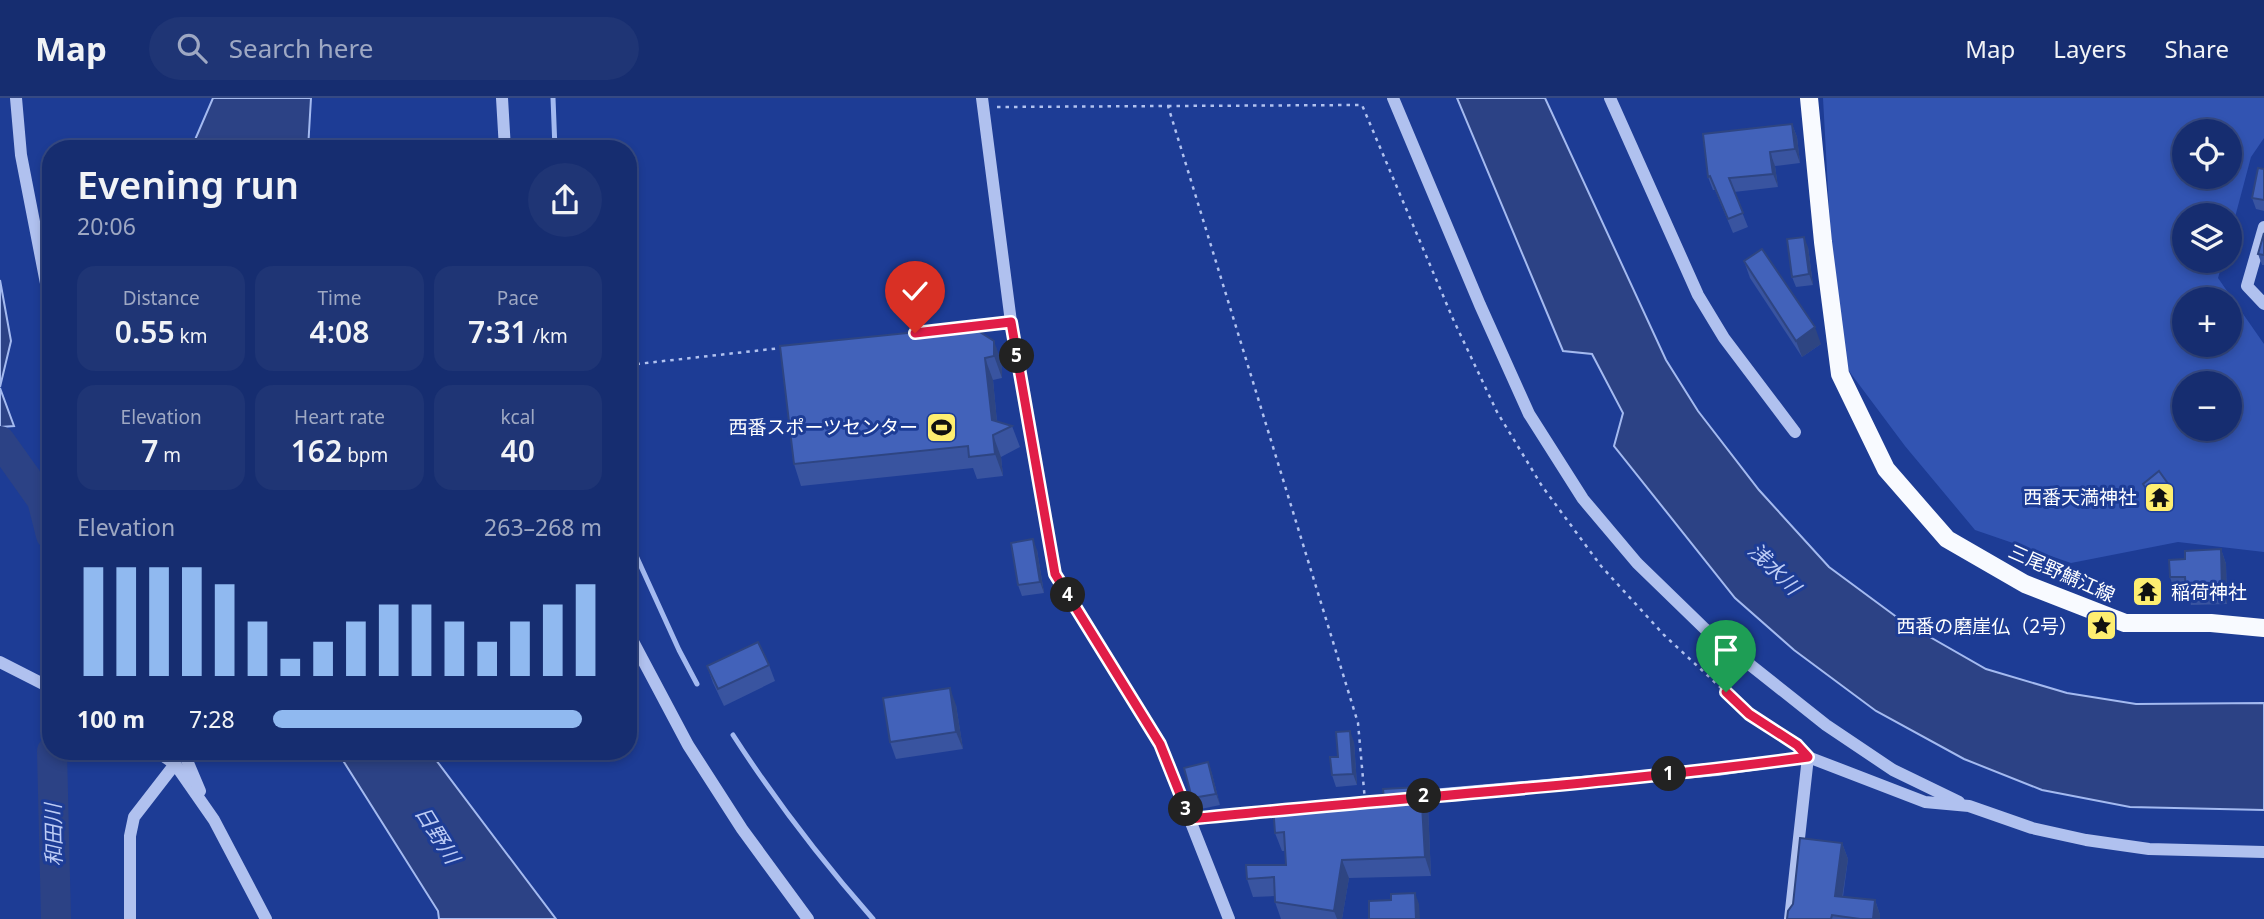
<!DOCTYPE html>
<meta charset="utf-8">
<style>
:root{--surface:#162d70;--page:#1f3575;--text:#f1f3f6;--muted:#9ea8c3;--line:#354983;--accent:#90b9f0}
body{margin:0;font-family:"Noto Sans","Noto Sans JP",sans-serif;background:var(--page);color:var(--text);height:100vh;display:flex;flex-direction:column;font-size:26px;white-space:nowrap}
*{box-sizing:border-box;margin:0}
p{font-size:23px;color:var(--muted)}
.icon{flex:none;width:38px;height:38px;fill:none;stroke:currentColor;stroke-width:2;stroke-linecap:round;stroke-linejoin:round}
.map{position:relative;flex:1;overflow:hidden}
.sheet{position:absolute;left:42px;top:42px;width:595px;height:620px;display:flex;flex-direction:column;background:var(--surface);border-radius:28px;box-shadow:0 4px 10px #0003,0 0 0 2px var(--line)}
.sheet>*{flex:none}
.tools{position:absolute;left:2172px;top:21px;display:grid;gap:14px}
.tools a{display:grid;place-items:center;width:70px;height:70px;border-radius:50%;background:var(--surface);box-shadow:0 4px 10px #0003,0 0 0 2px var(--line);font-size:35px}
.pin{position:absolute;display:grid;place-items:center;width:60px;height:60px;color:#fff;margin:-72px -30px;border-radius:50% 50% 50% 0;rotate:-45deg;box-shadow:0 0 7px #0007}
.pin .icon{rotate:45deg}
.km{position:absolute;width:35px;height:35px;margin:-18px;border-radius:50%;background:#222;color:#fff;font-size:19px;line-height:35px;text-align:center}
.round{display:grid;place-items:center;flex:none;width:74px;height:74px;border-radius:37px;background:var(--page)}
.head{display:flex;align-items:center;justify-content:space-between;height:119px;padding:0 35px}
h1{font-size:38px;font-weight:600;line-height:52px}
.stats{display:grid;grid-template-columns:repeat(3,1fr);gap:10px;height:119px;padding:7px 35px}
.stats div{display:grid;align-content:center;border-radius:18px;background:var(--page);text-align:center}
.stats b{font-size:30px;font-weight:600}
.stats small{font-size:19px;font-weight:400}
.stats p{font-size:19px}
.chart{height:196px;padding:14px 35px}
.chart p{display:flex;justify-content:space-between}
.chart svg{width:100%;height:126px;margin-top:7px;stroke:var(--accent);stroke-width:6}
ul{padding:0 35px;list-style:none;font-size:23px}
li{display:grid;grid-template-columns:112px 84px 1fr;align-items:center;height:52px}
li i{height:18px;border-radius:9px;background:var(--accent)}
header{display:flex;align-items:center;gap:42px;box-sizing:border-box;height:98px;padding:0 35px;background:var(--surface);border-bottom:2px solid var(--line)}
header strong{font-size:33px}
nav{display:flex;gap:38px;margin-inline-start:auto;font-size:24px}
.search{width:490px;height:63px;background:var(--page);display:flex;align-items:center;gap:18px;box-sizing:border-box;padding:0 24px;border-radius:38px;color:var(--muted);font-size:26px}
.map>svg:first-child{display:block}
.green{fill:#3254b2;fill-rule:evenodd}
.water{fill:#2c4285;stroke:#a4baf0;stroke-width:2}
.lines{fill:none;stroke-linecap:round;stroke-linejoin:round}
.stream{stroke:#a4baf0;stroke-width:5}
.river{stroke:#2c4285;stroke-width:30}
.path{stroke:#b0c1ef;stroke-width:2.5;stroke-dasharray:3.5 5;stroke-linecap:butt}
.minor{stroke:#b0c1ef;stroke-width:12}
.major{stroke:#f8faff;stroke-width:18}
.wall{fill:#3954a0}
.shaded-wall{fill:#2e4582}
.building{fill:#4262ba;stroke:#2e4582;stroke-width:2}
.route-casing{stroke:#fff;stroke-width:14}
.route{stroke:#e11d48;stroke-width:9}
.labels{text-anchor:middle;stroke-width:6;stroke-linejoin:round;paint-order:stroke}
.poi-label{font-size:19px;fill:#fff;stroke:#1d3c95;text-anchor:end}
.street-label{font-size:19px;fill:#fff;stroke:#1d3c95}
.water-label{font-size:21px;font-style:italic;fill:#bdccf5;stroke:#1d3c95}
</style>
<header>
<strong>Map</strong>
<div class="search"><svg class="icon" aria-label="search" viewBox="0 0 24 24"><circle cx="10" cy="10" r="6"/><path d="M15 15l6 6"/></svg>Search here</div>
<nav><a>Map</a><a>Layers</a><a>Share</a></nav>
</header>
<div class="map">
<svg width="2264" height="821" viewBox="0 0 2264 821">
<rect width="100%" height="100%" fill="#1d3c95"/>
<path class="green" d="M1823,0H2264V40L2251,59L2230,138V117H2184V163H2223L2218,180L2264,246V454L2178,444L2071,465L1975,432L1905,348L1837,257ZM2184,33H2230V79H2184ZM2184,201H2230V247H2184ZM2184,285H2230V331H2184Z"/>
<g class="water">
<polygon points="213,0 311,0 308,51 191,51"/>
<polygon points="1457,0 1545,0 1666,262 1698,313 1759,392 1829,469 1902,523 1986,571 2067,595 2136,606 2264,605 2264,712 2130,709 2042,692 1964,661 1876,613 1794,552 1735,500 1614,348 1623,315 1592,256 1563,253"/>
<polygon points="0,182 11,243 0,289"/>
<polygon points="0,290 14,328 0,329"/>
<polygon points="337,653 434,653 433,658 556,821 439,821 438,813"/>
</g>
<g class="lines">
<g class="stream">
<polyline points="553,0 555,51"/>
<polyline points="628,440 679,552 697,586"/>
<path d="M733,637C775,702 822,763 873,821"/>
</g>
<g class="river">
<polyline points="0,343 42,402 51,437"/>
<polyline points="52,653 56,821"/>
</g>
<g class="path">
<polyline points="1168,8 1362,7 1453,221 1497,314 1542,388 1601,468 1664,537 1749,616 1796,646"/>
<polyline points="997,9 1168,8 1358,625 1365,703"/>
<polyline points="955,231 997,226"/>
<polyline points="628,267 781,250"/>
</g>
<g class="minor">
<polyline points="16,0 21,57 51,211"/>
<polyline points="502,0 505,51"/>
<polyline points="982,0 1011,224 1055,476 1160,646 1229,821"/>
<polyline points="1393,0 1480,207 1529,316 1583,401 1637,465 1705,531 1826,627 1893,672 1959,704"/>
<polyline points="1610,0 1698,197 1724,240 1795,334"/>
<polyline points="2264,129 2247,188 2264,206"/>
<polyline points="628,534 688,647 742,731 808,821"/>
<polyline points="0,564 51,590"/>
<polyline points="156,653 175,666 214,722 266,821"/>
<polyline points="183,653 200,693"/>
<polyline points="1409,699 1717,672 1808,659 1925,704 1969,708 2032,730 2086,742 2149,751 2264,754"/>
<polyline points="1190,721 1290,711"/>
<polyline points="130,821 130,738 134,719 175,666"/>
<polyline points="1790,821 1808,659"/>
</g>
<polyline class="major" points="1809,0 1823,144 1840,276 1886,371 1947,441 2025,486 2125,525 2211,525 2264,530"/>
</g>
<g class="wall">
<polygon points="1792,26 1797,39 1800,65 1775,68 1778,89 1734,94 1748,129 1733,135 1715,92 1713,92 1708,79"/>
<polygon points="2264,71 2264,113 2256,111 2252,100"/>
<polygon points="2264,135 2264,167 2262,167 2258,156"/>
<polygon points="1808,149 1813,187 1796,189 1792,179"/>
<polygon points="1744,163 1821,246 1802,259 1750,180"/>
<polygon points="975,231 1002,265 1002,280 993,282 997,324 1012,328 1020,349 1001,359 1003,378 977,381 973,370 801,388 794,366 957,233"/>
<polygon points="2143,386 2169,387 2174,398 2157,411 2147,397"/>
<polygon points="2221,451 2226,466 2227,506 2191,507 2186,494 2175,495 2170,479 2185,461"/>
<polygon points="1037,452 1044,495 1022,498 1018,487"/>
<polygon points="2153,482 2155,488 2155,500 2142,500 2140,494"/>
<polygon points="769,567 775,583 724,608 713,585 707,568"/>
<polygon points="956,607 963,651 896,661 890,644"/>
<polygon points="1354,644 1357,687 1336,689 1332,677 1338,659"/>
<polygon points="1208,664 1212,676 1220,707 1196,712 1192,700"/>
<polygon points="1428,708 1431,778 1349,780 1342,821 1281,821 1275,804 1275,798 1253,799 1247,781 1286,767 1285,753 1282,753 1275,735"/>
<polygon points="1842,745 1848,761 1843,799 1875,802 1880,817 1880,821 1787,821"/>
</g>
<g class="shaded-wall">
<polygon points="1792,26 1797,39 1800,65 1795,51"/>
<polygon points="1770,54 1775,68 1778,89 1773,76"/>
<polygon points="1804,139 1808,149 1813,187 1809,176"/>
<polygon points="1815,229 1821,246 1802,259 1796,243"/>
<polygon points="994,243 1002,265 1002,280 994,258"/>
<polygon points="985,260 993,282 998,334 992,322"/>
<polygon points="993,337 1001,359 1003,378 995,356"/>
<polygon points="2169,387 2174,398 2157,411 2153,400"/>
<polygon points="1033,441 1037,452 1044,495 1040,484"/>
<polygon points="2221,451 2226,466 2227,506 2222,491"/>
<polygon points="2153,482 2155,488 2155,500 2153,495"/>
<polygon points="950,590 956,607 963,651 956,634"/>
<polygon points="1350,633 1354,644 1357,687 1353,676"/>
<polygon points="1208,664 1212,676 1220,707 1216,696"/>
<polygon points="1421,689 1428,708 1431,778 1425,759"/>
<polygon points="1842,745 1848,761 1840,813 1835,798"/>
<polygon points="1342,762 1349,780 1342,821 1337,821 1334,813"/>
<polygon points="1415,795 1419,806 1420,821 1416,821"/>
<polygon points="1875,802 1880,817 1880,821 1873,821"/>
</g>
<g class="building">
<polygon points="1792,26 1795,51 1770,54 1773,76 1729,80 1743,115 1728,121 1710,78 1708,79 1703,36"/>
<polygon points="2258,70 2264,71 2264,102 2252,100"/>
<polygon points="2264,135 2264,157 2258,156"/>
<polygon points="1804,139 1809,176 1792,179 1787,141"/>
<polygon points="1762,151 1815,229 1796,243 1744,163"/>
<polygon points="956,230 957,233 975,231 994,243 994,258 985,260 992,322 1012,328 993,337 995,356 969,359 968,348 794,366 780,248"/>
<polygon points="2159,373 2169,387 2153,400 2143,386"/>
<polygon points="1033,441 1040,484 1018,487 1011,445"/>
<polygon points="2221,451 2222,491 2186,492 2185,479 2170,479 2169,462 2185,461 2185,453"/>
<polygon points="2141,481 2153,482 2153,495 2140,494"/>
<polygon points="758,544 769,567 718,591 707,568"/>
<polygon points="950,590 956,634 890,644 883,600"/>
<polygon points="1350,633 1353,676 1332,677 1330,659 1338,659 1336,634"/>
<polygon points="1208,664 1216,696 1192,700 1184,670"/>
<polygon points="1421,689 1425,759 1342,762 1334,813 1275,804 1274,779 1247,781 1246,767 1286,767 1284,734 1275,735 1273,707 1384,701 1383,691"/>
<polygon points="1800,740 1842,745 1835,798 1875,802 1873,821 1860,821 1832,817 1831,821 1787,821 1788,813 1793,806"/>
<polygon points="1415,795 1416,821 1369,821 1369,803 1391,802 1391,796"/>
</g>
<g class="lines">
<defs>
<path id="route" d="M915,235L1011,224L1055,476L1160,646L1190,721C1396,700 1603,687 1808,659L1797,647L1749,616L1726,594"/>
</defs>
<use href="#route" class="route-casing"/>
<use href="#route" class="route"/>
</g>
<defs>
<symbol id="stadium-square" viewBox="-11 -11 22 22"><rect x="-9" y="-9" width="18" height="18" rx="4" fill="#feee70" stroke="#1d3c95"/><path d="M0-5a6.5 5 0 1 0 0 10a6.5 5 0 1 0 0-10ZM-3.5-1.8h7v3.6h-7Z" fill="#111"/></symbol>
<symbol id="temple-square" viewBox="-11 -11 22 22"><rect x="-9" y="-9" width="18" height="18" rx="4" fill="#feee70" stroke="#1d3c95"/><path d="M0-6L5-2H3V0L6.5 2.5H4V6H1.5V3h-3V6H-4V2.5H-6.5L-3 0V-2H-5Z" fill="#111"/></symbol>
<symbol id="sight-square" viewBox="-11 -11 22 22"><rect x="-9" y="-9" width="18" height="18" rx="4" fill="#feee70" stroke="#1d3c95"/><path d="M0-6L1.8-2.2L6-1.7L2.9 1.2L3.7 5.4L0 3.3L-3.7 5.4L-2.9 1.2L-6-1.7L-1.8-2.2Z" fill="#111"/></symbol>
</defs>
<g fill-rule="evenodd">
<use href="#stadium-square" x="924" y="312" width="35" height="35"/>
<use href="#temple-square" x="2142" y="382" width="35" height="35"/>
<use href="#temple-square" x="2130" y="476" width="35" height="35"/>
<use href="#sight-square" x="2084" y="510" width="35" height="35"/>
</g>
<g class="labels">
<g class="poi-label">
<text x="918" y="336">西番スポーツセンター</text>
<text x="2137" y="406">西番天満神社</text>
<text x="2171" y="501" text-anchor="start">稲荷神社</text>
<text x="2078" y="535">西番の磨崖仏（2号）</text>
</g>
<g class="street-label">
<text transform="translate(2062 475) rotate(24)" y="7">三尾野鯖江線</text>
</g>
<g class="water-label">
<text transform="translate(1774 471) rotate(45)" y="7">浅水川</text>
<text transform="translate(54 737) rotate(-91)" y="7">和田川</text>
<text transform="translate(437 737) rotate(58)" y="7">日野川</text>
</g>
</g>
</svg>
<div class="tools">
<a><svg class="icon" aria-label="locate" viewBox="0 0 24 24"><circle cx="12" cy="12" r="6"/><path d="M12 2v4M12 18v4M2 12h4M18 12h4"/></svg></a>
<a><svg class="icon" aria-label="layers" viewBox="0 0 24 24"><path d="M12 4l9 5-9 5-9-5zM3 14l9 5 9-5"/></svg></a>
<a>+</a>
<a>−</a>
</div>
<div class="pin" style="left:1726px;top:594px;background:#1e9e55"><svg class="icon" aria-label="arrive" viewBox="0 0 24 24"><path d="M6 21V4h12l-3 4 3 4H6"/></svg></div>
<div class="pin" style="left:915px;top:235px;background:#d93025"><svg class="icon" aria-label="check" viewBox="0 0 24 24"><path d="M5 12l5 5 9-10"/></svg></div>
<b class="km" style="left:1669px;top:676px">1</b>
<b class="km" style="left:1424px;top:698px">2</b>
<b class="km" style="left:1186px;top:711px">3</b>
<b class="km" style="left:1068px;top:497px">4</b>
<b class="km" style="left:1017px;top:258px">5</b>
<section class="sheet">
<div class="head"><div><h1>Evening run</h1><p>20:06</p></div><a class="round"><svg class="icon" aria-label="share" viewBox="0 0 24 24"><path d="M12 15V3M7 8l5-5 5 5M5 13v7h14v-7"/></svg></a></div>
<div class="stats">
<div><p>Distance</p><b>0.55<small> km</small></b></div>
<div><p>Time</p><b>4:08</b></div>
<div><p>Pace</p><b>7:31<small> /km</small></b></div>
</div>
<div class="stats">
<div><p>Elevation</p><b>7<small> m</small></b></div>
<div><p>Heart rate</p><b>162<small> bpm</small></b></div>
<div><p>kcal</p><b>40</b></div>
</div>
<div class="chart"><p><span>Elevation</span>263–268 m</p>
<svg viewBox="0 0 160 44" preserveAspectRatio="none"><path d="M5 44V6M15 44V6M25 44V6M35 44V6M45 44V12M55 44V25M65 44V38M75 44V32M85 44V25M95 44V19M105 44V19M115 44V25M125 44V32M135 44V25M145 44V19M155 44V12"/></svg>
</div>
<ul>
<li><b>100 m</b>7:28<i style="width:94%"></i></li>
</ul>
</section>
</div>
